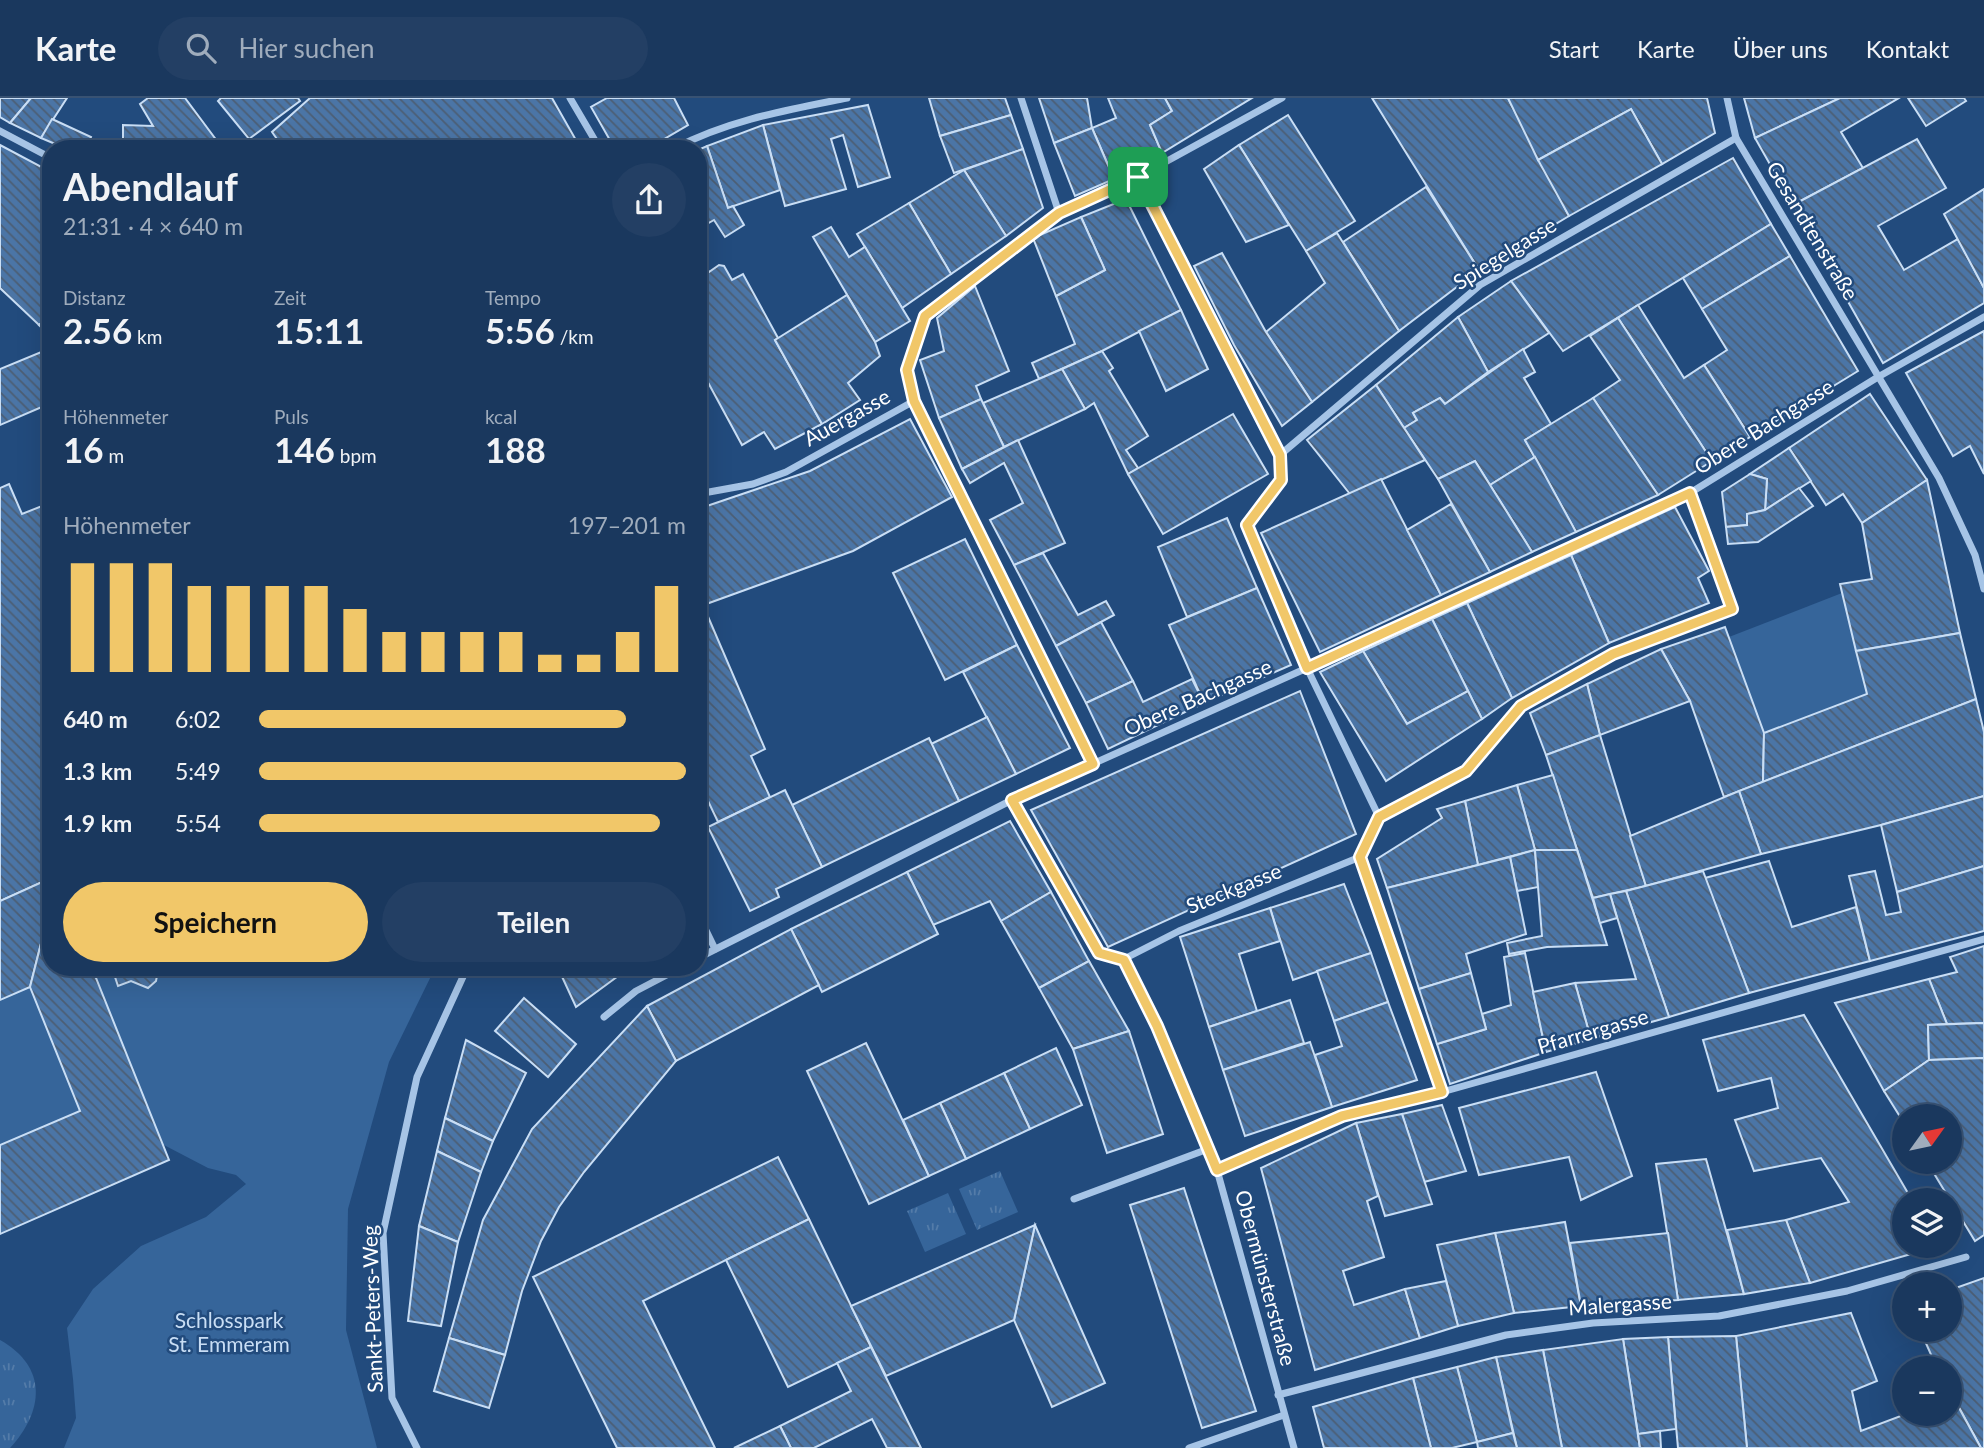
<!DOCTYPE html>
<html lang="de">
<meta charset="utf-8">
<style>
:root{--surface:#1a385e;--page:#233f64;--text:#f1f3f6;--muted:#9facbc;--line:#385273;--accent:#f1c769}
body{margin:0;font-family:Lato,sans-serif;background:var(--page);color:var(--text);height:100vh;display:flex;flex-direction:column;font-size:26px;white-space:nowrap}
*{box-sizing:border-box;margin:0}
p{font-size:23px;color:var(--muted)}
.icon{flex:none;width:38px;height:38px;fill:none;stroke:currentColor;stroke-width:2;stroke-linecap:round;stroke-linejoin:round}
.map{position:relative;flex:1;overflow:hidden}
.details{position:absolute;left:42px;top:42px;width:665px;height:836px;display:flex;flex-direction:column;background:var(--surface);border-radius:28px;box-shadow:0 7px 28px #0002,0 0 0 2px var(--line)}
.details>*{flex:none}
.needle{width:46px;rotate:57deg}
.tools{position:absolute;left:1892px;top:1006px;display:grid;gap:14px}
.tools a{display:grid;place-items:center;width:70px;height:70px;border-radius:50%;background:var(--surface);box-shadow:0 7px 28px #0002,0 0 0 2px var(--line);font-size:35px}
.pin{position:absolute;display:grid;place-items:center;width:60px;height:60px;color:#fff;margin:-30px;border-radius:14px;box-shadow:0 4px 10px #0006}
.round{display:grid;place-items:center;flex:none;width:74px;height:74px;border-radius:37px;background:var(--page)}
.overview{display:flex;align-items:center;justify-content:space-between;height:119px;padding:0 21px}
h1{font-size:38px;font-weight:700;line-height:52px}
.figures{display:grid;grid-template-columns:repeat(3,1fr);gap:10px;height:119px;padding:7px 21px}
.figures div{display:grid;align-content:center}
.figures b{font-size:35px;font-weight:700}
.figures small{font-size:19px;font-weight:400}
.figures p{font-size:19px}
.chart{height:196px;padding:14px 21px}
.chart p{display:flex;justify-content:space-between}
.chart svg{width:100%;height:126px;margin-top:7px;stroke:var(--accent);stroke-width:6}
.button{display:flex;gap:14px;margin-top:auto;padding:14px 21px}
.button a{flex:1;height:80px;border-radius:42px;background:var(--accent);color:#111;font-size:28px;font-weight:700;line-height:80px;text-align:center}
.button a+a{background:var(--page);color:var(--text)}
ul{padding:0 21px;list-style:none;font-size:23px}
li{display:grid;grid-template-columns:112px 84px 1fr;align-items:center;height:52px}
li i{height:18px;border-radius:9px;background:var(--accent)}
header{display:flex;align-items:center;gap:42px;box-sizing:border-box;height:98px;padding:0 35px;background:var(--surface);border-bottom:2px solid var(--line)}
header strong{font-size:33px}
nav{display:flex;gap:38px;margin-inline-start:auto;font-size:24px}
.search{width:490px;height:63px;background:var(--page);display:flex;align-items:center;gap:18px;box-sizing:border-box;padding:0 24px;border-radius:38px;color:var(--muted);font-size:26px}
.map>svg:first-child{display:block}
.grass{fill:url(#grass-tufts)}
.park{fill:#36659a}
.building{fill:url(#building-back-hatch);stroke:#c9def5;stroke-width:2}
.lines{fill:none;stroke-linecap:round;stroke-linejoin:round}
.street{stroke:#a6c4e6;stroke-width:7}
.route-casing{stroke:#fff;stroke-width:14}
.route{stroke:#f1c769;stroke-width:9}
.labels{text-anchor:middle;stroke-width:5;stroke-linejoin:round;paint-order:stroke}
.street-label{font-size:21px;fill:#fff;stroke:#224b7d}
.park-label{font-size:21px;fill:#c9def5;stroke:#224b7d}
</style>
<header>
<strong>Karte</strong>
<div class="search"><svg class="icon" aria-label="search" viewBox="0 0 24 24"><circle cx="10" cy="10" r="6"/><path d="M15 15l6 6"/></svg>Hier suchen</div>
<nav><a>Start</a><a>Karte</a><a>Über uns</a><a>Kontakt</a></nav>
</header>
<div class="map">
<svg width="1984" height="1350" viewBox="0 0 1984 1350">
<defs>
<pattern id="grass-tufts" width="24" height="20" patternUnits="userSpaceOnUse" patternTransform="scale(1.75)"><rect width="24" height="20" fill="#36659a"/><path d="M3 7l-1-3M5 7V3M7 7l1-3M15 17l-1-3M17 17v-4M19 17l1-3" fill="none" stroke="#547ca9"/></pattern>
<pattern id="building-back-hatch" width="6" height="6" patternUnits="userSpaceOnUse" patternTransform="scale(1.75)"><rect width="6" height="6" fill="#4b75a6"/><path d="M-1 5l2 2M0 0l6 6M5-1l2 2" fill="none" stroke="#4c5e74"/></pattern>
</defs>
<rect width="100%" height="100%" fill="#224b7d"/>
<g class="grass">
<polygon points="1000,1073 1018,1114 977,1132 959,1091"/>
<polygon points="948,1095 966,1136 925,1154 907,1113"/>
<path d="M0,1242C48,1269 44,1313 10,1350H0Z"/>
</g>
<g class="park">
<polygon points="1842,495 1867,596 1764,635 1729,539"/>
<polygon points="112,870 119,887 131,883 148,890 156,883 158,872 164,870 435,870 389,964 348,1111 346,1232 377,1350 64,1350 76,1320 73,1281 67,1230 93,1191 141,1148 206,1119 246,1086 236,1077 208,1070 162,1046 95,876"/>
<polygon points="30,889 80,1013 0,1047 0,902"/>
</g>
<g class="building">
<polygon points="0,0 31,0 10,25 0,19"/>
<polygon points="31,0 67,0 41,40 10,25"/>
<polygon points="148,0 185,0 220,47 207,51 123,51 123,27 153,28 140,6"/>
<polygon points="221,0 298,0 300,3 249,41 218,3"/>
<polygon points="310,0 552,0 581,51 284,51 272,34"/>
<polygon points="607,0 674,0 688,27 647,51 615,51 591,9"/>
<polygon points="929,0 1005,0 1011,17 940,38"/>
<polygon points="1039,0 1087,0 1092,30 1054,45"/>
<polygon points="1108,0 1165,0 1172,13 1150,27 1162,55 1114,81 1092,30 1116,20"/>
<polygon points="1165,0 1252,0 1162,55 1150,27 1172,13"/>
<polygon points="1372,0 1508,0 1569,118 1479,172"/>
<polygon points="1508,0 1707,0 1715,35 1662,66 1631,11 1538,62"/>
<polygon points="1744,0 1840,0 1755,40"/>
<polygon points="1840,0 1899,0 1841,34 1863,70 1793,107 1755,40"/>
<polygon points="1908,0 1964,0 1966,3 1926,28"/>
<polygon points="868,7 890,79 858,89 843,37 831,41 846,91 785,108 763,27"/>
<polygon points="1631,11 1662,66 1569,118 1538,62"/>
<polygon points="1011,17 1023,51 954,75 940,38"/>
<polygon points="1288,17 1355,123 1306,153 1239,47"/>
<polygon points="52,21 91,39 86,51 67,51 41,40"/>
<polygon points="763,27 780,92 728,110 707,48"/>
<polygon points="1092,30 1114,81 1075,98 1054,45"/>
<polygon points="1917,41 1946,90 1878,128 1904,172 1958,141 1984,190 1984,205 1883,265 1793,107"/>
<polygon points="0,47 51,74 51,217 39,227 0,190"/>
<polygon points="1239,47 1289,127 1246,144 1204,71"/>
<polygon points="707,48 728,110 733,108 744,127 725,139 714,122 698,131 698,52"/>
<polygon points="1023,51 1043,110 1006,138 964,72"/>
<polygon points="1733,60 1771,126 1563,253 1511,183"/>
<polygon points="964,72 1006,138 951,176 909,105"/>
<polygon points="1426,89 1479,172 1399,233 1343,144"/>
<polygon points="1984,91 1984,190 1944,116"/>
<polygon points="1126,101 1181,212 1102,253 1039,281 1032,265 1075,246 1056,198 1105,172 1081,119"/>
<polygon points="909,105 951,176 902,210 857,136"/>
<polygon points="1081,119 1105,172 1056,198 1033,140"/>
<polygon points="1771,126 1790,158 1702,211 1683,180"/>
<polygon points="831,129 849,159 865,149 910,223 875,244 813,139"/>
<polygon points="1337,135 1399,233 1312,304 1266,234 1325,185 1306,153"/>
<polygon points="698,155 709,174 719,167 724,168 732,182 743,176 778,240 775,242 822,326 775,351 764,334 742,347 698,266"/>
<polygon points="1222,155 1266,234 1312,304 1282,328 1234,247 1194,168"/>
<polygon points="1790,158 1858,273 1750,339 1704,267 1727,252 1702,211"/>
<polygon points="1511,183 1549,235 1488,274 1458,219"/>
<polygon points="975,188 1009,273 976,288 981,301 939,320 920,262 944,253 937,220"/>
<polygon points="847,197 875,244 880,258 848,285 860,302 822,326 775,242"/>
<polygon points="1638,207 1684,280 1704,267 1750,339 1712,363 1618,220"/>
<polygon points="1181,212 1208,271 1166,293 1139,233"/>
<polygon points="51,217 51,239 39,227"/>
<polygon points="1458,219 1488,274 1445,306 1440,300 1413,315 1417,322 1404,330 1376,287"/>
<polygon points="1618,220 1712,363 1658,397 1593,300 1620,282 1590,238"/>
<polygon points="1984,233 1984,376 1970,348 1953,358 1906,275"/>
<polygon points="51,250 51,305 0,327 0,271"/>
<polygon points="1523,251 1535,274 1524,280 1551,326 1525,342 1535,359 1490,387 1475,363 1438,381 1404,330 1417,322 1413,315 1440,300 1445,306"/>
<polygon points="1102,253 1113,270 1109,273 1148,338 1126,352 1138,370 1128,376 1094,305 1085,311 1062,271"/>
<polygon points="1062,271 1085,311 1004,349 983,305"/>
<polygon points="1376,287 1425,362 1350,396 1307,342"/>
<polygon points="1870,296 1927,382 1862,425 1843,396 1826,407 1789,350"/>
<polygon points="1593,300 1658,397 1576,434 1525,342"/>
<polygon points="981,301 1004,349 962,371 939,320"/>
<polygon points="1233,316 1268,376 1163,436 1128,376"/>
<polygon points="910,321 952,399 853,453 698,509 698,411 810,373"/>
<polygon points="1018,342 1065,445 1014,467 990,422 1023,405 1004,365 970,385 962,371"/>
<polygon points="1789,350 1811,383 1765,412 1767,381 1750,376"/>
<polygon points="1535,359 1576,434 1532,454 1490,387"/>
<polygon points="1475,363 1532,454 1490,474 1438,381"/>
<polygon points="1750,376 1767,381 1765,412 1747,416 1747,427 1726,429 1722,394"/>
<polygon points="1381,381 1441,497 1320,554 1261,435"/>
<polygon points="1927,382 1960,535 1856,553 1840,486 1872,481 1862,425"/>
<polygon points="9,386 22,416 47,406 51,414 51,780 0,803 0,390"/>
<polygon points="1799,390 1813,408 1758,444 1728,446 1726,429 1747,427 1747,416 1765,412"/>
<polygon points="1451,406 1490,474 1441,497 1407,432"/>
<polygon points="1675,409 1709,473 1698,480 1709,505 1609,545 1571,457"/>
<polygon points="1227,420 1257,490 1187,519 1158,449"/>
<polygon points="965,441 1017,547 945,582 893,475"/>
<polygon points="1043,455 1078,517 1106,503 1114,517 1056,548 1014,467"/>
<polygon points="1571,457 1609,545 1512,600 1467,505"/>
<polygon points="1257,490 1291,567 1204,605 1169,527"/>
<polygon points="1467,505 1512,600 1482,621 1432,521"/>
<polygon points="703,507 765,651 751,658 770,699 718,724 698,682 698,509"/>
<polygon points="1432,521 1468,593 1407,626 1363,553"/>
<polygon points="1101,524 1133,583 1086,605 1056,548"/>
<polygon points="1725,529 1764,635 1763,684 1724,699 1690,603 1661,551"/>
<polygon points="1960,535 1976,601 1763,684 1764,635 1867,596 1856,553"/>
<polygon points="1017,547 1070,650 1016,676 963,574"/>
<polygon points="1661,551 1690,603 1600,637 1587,586"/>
<polygon points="1363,553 1407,626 1468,593 1482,621 1386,683 1320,574"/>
<polygon points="1192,581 1204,605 1108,651 1086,605 1133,583 1143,604"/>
<polygon points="1587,586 1600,637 1546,657 1530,615"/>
<polygon points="1300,593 1356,736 1108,849 1031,712"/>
<polygon points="1976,601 1984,634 1984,698 1881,727 1761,756 1739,693"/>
<polygon points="987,619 1016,676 959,703 931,646"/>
<polygon points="1600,637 1646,788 1593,800 1546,657"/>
<polygon points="929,640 959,703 822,769 792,707"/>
<polygon points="1553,677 1577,752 1535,752 1517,687"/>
<polygon points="1517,687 1535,752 1478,767 1465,703"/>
<polygon points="785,692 822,769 776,791 779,799 750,813 708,729"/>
<polygon points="1739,693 1761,756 1646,788 1630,738"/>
<polygon points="1984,698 1984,768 1897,794 1881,727"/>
<polygon points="1465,703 1478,767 1387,790 1377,761 1442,720 1437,711"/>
<polygon points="1010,723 1051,794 1001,823 990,803 933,827 907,774"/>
<polygon points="1535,752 1538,789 1517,793 1510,759"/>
<polygon points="1535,752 1577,752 1607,847 1547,849 1509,856 1507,845 1542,838"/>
<polygon points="1510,759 1526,836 1466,856 1471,875 1419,891 1387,790"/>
<polygon points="1769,763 1792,829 1856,809 1870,863 1749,895 1705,780"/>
<polygon points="1984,768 1984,833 1870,863 1849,778 1875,773 1886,817 1901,814 1897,794"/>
<polygon points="1703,773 1749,895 1669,919 1626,793"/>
<polygon points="907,774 938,836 822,894 791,831"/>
<polygon points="51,780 51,806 30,889 0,902 0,803"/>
<polygon points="1344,786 1371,855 1293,882 1270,810"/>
<polygon points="1626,793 1669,919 1591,941 1575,885 1636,881 1610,796"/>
<polygon points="1051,794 1089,863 1039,890 1001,823"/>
<polygon points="1610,796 1617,820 1600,825 1593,800"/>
<polygon points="51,806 51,870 92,870 169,1062 0,1136 0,1047 80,1013 30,889"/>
<polygon points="1270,810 1280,843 1239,856 1257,913 1209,929 1180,839"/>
<polygon points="791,831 819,887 676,963 647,908"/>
<polygon points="1984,848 1984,925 1947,926 1929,881 1957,874 1950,859"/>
<polygon points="1371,855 1388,904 1334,923 1317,873"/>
<polygon points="1525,855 1546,954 1450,986 1437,946 1486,931 1482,916 1511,907 1504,859"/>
<polygon points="1089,863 1129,933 1073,951 1039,890"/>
<polygon points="92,870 164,870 158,872 156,883 148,890 131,883 118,888 112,870 95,876"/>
<polygon points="558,870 629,870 576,909"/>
<polygon points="1471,875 1486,931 1437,946 1419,891"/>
<polygon points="1929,881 1947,926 1928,927 1929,962 1884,993 1835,905"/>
<polygon points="1575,885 1591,941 1546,954 1533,894"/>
<polygon points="524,900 576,946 548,979 495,933"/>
<polygon points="1290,902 1304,945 1223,972 1209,929"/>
<polygon points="1388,904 1417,982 1332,1009 1315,957 1342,948 1334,923"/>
<polygon points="647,908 676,963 584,1074 559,1109 541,1143 522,1193 505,1257 449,1240 483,1122 532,1031"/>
<polygon points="1804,917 1912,1102 1904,1102 1904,1148 1939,1148 1810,1185 1786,1122 1849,1104 1821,1060 1754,1073 1735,1022 1778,1010 1771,980 1718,993 1703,942"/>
<polygon points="1984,925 1984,960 1929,962 1928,927"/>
<polygon points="1129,933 1163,1036 1107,1055 1073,951"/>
<polygon points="466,942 526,975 493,1043 445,1020"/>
<polygon points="1310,944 1332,1009 1245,1038 1223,972"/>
<polygon points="866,945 929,1078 869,1106 807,973"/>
<polygon points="1056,950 1082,1007 1030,1031 1004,975"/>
<polygon points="1984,960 1984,1137 1975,1143 1927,1064 1950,1064 1950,1018 1904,1018 1904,1025 1884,993 1929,962"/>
<polygon points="1596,974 1632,1078 1581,1102 1569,1059 1479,1077 1459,1010"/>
<polygon points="1004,975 1030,1031 966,1061 940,1005"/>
<polygon points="940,1005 966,1061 929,1078 903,1022"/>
<polygon points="1442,1007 1466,1073 1424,1084 1402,1016"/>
<polygon points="1402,1016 1432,1106 1385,1118 1356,1025"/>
<polygon points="445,1020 493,1043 481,1074 437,1053"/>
<polygon points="1356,1025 1378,1098 1367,1103 1384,1159 1343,1173 1354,1207 1405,1191 1420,1240 1315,1272 1261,1070"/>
<polygon points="437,1053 481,1074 458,1144 419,1128"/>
<polygon points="778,1059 809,1121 643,1203 715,1350 617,1350 533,1179"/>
<polygon points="1706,1061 1744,1196 1678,1202 1656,1066"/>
<polygon points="1184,1090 1256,1313 1202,1330 1130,1107"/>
<polygon points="809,1121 871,1249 788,1289 726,1162"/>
<polygon points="1786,1122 1810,1185 1744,1196 1727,1132"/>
<polygon points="1565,1124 1581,1208 1514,1215 1495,1135"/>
<polygon points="1035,1127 1105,1285 1052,1309 1014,1222"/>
<polygon points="1035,1127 1014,1222 886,1278 851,1208"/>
<polygon points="419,1128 458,1144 441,1228 408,1223"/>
<polygon points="1495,1135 1514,1215 1458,1228 1437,1147"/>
<polygon points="1668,1135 1678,1202 1581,1208 1570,1145"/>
<polygon points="1984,1180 1984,1350 1981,1350 1950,1293 1950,1270 1937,1270 1920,1232 1950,1232 1950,1192"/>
<polygon points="1446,1183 1458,1228 1420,1240 1405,1191"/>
<polygon points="1851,1215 1877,1283 1852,1293 1861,1333 1906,1316 1950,1316 1950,1300 1953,1299 1981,1350 1747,1350 1736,1238"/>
<polygon points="1736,1238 1747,1350 1678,1350 1668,1239"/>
<polygon points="1668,1239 1676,1331 1638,1336 1623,1241"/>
<polygon points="449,1240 505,1257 489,1310 434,1293"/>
<polygon points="1623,1241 1640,1350 1562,1350 1543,1252"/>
<polygon points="871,1249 921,1350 887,1350 872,1321 814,1350 791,1350 780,1328 851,1293 837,1265"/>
<polygon points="1543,1252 1562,1350 1517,1350 1496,1259"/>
<polygon points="1496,1259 1513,1335 1477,1344 1457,1269"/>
<polygon points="1457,1269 1477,1344 1452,1350 1431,1350 1413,1280"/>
<polygon points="1413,1280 1431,1350 1324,1350 1313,1309"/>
<polygon points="780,1328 791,1350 734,1350"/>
<polygon points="1660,1333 1661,1350 1640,1350 1638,1336"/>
<polygon points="1513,1335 1517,1350 1478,1350 1477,1344"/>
</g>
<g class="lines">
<g class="street">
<polyline points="570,0 600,51"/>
<polyline points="1021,0 1059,115"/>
<polyline points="1727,0 1736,40 1939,380 1975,457 1984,491"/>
<polyline points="0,33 51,60"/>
<polyline points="233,51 235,51"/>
<path d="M673,51C728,22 787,12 847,0"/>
<polyline points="1138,79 1280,357 1281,382 1247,427 1307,570 1379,719 1360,759 1442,994"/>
<polyline points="914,303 1093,665"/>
<polyline points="1280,357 1480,187 1736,40"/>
<polyline points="698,396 753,386 786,374 914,303 907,272 925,218 1059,115 1138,79 1282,0"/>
<polyline points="1012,702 1099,855 1124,861 1157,928 1217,1072 1294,1350"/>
<polyline points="1379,719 1466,673 1521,608 1613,556 1732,511 1690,395"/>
<polyline points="698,816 715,851"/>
<polyline points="698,860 1012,702 1307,570 1690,395 1878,279 1984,219"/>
<polyline points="1124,861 1179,833 1360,759"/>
<polyline points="604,919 636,893 680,870"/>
<polyline points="1217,1072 1342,1018 1442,994 1984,841"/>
<polyline points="1074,1101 1208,1051"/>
<polyline points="1278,1297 1506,1237 1593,1225 1719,1218 1847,1193 1966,1159"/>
<polyline points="417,1350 392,1300 383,1135 417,979 467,870"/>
<polyline points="1189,1350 1284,1317"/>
</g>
</g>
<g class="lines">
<defs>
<polygon id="route" points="1138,79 1280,357 1281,382 1247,427 1307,570 1690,395 1732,511 1613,556 1521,608 1466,673 1379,719 1360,759 1442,994 1342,1018 1217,1072 1157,928 1124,862 1099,855 1012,702 1093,666 914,303 907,272 925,218 1059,115"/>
</defs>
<use href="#route" class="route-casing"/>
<use href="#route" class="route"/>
</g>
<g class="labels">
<g class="street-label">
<text transform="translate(1812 133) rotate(59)" y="7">Gesandtenstraße</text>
<text transform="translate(1505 156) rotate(-32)" y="7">Spiegelgasse</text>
<text transform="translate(847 320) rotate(-29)" y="7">Auergasse</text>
<text transform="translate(1764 329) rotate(-32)" y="7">Obere Bachgasse</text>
<text transform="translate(1198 600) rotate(-24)" y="7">Obere Bachgasse</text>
<text transform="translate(1234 791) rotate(-22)" y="7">Steckgasse</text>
<text transform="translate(1593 934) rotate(-16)" y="7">Pfarrergasse</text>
<text transform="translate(1265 1180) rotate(75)" y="7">Obermünsterstraße</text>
<text transform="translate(1620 1207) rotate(-4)" y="7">Malergasse</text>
<text transform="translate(373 1211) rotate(-92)" y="7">Sankt-Peters-Weg</text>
</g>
<g class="park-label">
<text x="229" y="1230">Schlosspark<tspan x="229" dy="24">St. Emmeram</tspan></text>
</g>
</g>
</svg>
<div class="tools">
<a><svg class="needle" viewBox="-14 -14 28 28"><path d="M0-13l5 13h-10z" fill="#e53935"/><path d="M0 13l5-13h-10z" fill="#9facbc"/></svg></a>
<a><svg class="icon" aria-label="layers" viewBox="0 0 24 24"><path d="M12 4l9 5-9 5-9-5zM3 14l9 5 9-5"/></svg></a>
<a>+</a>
<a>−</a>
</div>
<div class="pin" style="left:1138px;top:79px;background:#1e9e55"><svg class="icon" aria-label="arrive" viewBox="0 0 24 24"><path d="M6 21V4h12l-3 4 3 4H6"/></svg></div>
<section class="details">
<div class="overview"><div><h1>Abendlauf</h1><p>21:31 · 4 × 640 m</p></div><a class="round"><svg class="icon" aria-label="share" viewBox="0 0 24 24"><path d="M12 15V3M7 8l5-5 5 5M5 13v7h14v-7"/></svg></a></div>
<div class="figures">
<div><p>Distanz</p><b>2.56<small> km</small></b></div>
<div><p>Zeit</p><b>15:11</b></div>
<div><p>Tempo</p><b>5:56<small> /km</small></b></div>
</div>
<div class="figures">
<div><p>Höhenmeter</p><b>16<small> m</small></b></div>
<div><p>Puls</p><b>146<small> bpm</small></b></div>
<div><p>kcal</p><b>188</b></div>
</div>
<div class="chart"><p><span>Höhenmeter</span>197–201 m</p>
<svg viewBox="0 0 160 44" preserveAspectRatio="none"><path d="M5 44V6M15 44V6M25 44V6M35 44V14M45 44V14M55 44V14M65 44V14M75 44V22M85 44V30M95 44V30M105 44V30M115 44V30M125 44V38M135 44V38M145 44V30M155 44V14"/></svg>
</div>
<ul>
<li><b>640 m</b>6:02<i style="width:86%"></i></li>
<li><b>1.3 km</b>5:49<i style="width:100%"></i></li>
<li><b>1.9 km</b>5:54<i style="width:94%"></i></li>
</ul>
<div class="button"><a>Speichern</a><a>Teilen</a></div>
</section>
</div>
